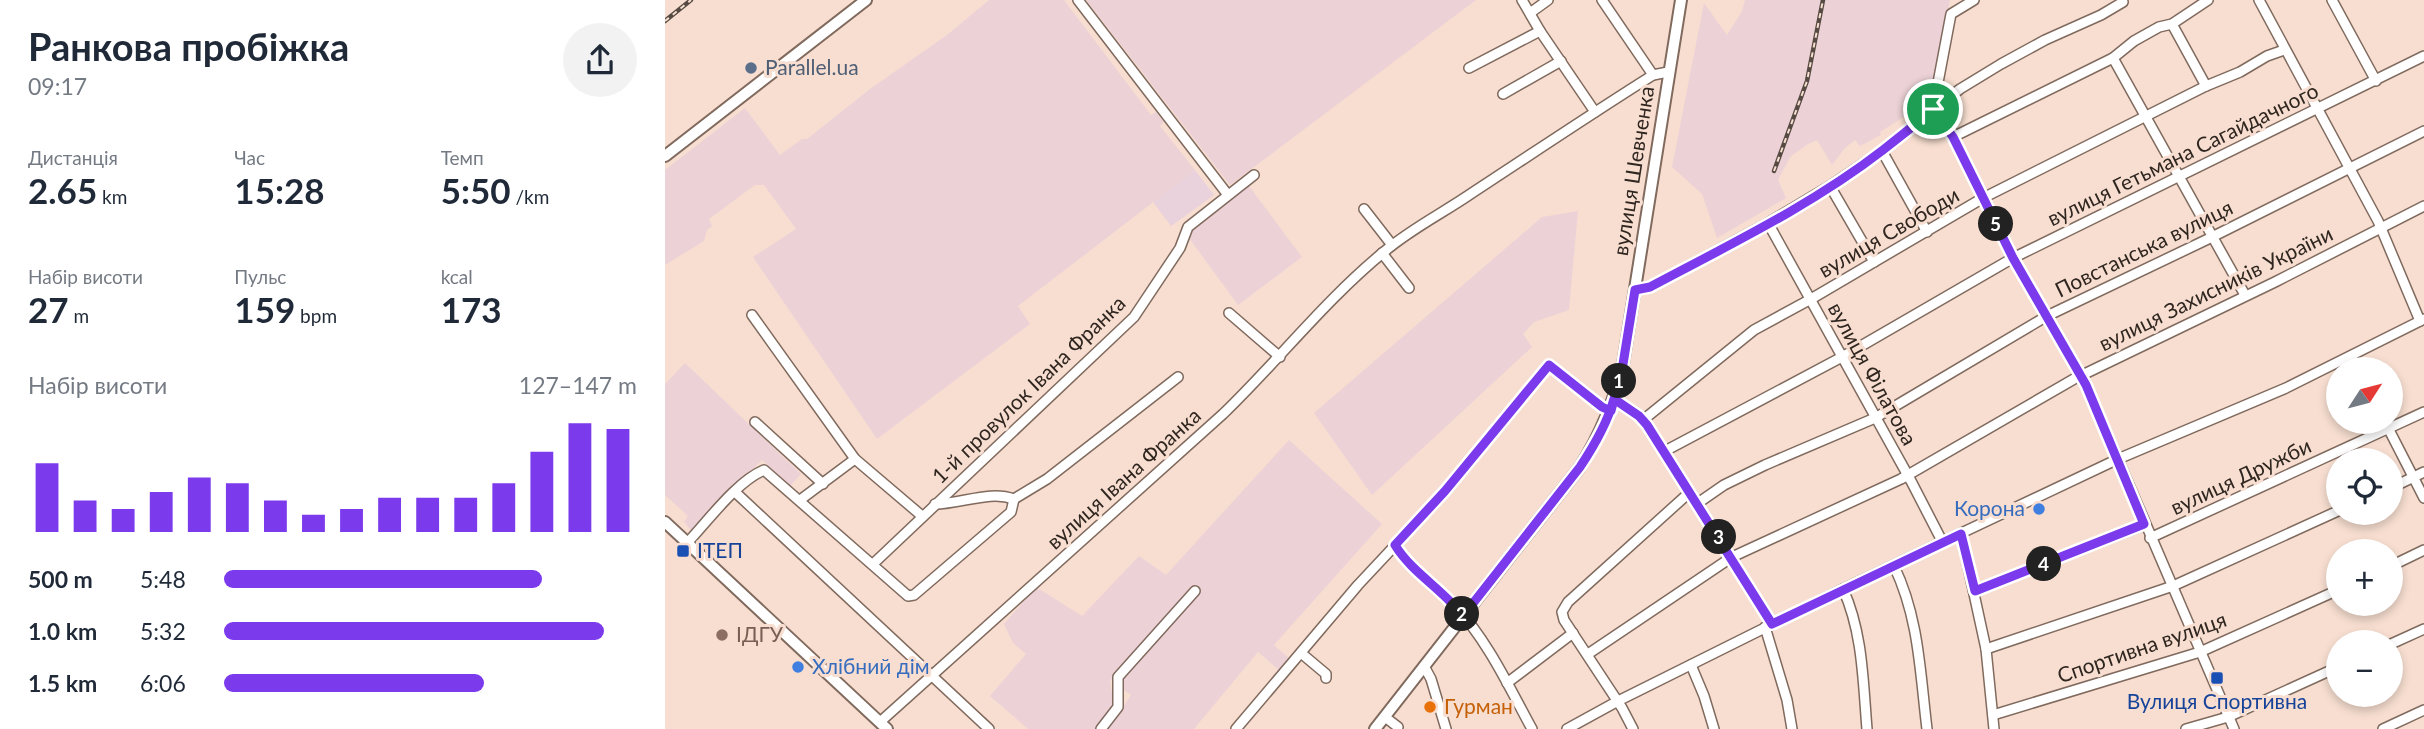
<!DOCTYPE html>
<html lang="uk">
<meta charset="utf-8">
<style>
:root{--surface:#fff;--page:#f2f2f3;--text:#1f2937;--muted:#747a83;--accent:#7c3aed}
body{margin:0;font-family:Lato,sans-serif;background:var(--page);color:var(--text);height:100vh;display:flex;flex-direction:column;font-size:26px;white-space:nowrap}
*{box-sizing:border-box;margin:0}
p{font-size:23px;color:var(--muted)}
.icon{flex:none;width:38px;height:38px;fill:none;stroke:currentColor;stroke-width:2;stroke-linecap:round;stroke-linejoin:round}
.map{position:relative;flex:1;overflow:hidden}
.side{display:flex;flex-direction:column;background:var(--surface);width:665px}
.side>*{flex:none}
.needle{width:46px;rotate:54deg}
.buttons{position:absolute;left:1661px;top:357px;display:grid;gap:14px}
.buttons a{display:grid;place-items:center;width:77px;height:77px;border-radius:50%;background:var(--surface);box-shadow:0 4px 10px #0003;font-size:35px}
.pin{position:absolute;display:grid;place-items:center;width:60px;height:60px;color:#fff;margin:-30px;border:4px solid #fff;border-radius:50%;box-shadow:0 2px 7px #0007}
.km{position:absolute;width:35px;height:35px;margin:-18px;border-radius:50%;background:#222;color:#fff;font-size:19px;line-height:35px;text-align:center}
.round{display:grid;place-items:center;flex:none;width:74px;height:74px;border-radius:37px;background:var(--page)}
.headline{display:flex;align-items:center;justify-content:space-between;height:119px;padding:0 28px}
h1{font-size:38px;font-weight:700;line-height:52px}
.figures{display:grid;grid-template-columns:repeat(3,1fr);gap:10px;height:119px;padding:7px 28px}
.figures div{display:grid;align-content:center}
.figures b{font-size:35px;font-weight:700}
.figures small{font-size:19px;font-weight:400}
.figures p{font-size:19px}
.chart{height:196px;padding:14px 28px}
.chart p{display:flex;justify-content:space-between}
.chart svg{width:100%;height:126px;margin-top:7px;stroke:var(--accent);stroke-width:6}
ul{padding:0 28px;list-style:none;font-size:23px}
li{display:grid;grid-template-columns:112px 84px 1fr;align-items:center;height:52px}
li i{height:18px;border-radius:9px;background:var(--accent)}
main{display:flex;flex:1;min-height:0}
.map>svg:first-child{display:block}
.commercial{fill:#ead2dd}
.industrial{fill:#ecd2d7}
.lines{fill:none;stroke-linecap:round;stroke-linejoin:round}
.minor-casing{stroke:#806a5e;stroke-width:12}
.major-casing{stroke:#806a5e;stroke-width:14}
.minor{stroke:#fff;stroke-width:9}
.major{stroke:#fff;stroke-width:10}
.rail-casing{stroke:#564a42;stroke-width:4.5}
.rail{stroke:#f7ded0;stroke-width:2;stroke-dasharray:5;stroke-linecap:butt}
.route-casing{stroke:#fff;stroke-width:14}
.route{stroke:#7c3aed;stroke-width:9}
.service-dot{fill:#5c6f8a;stroke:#f7ded0;stroke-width:2.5}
.shop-dot{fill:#3f7fe0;stroke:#f7ded0;stroke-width:2.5}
.transit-dot{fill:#1a4fb4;stroke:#f7ded0;stroke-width:2.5}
.education-dot{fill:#8d6e63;stroke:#f7ded0;stroke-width:2.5}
.food-dot{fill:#e8710a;stroke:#f7ded0;stroke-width:2.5}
.labels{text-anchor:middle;stroke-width:6;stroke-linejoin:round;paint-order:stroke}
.service-label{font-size:21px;fill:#4e5e75;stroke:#f7ded0;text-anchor:start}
.street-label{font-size:21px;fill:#2f2620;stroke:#f7ded0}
.shop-label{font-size:21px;fill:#366cbe;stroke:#f7ded0;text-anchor:end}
.transit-label{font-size:21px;fill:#164399;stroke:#f7ded0;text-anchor:start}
.education-label{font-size:21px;fill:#785e54;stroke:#f7ded0;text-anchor:start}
.food-label{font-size:21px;fill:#c56008;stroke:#f7ded0;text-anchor:start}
</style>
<main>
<section class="side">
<div class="headline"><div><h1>Ранкова пробіжка</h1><p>09:17</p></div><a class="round"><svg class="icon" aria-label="share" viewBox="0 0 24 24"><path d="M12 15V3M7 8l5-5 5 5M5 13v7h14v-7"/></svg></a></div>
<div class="figures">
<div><p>Дистанція</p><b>2.65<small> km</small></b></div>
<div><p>Час</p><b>15:28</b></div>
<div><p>Темп</p><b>5:50<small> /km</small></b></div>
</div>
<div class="figures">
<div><p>Набір висоти</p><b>27<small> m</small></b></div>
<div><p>Пульс</p><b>159<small> bpm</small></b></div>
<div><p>kcal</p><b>173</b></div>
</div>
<div class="chart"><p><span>Набір висоти</span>127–147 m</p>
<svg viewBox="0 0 160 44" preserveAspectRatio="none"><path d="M5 44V20M15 44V33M25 44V36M35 44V30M45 44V25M55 44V27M65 44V33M75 44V38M85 44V36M95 44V32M105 44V32M115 44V32M125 44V27M135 44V16M145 44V6M155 44V8"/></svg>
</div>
<ul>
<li><b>500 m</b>5:48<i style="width:77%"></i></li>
<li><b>1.0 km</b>5:32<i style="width:92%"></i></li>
<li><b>1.5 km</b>6:06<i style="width:63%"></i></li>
</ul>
</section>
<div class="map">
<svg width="1759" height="729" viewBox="0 0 1759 729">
<rect width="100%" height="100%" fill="#f7ded0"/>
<polygon class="commercial" points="530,170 549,195 506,226 488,202"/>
<g class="industrial">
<polygon points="324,0 399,0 486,115 491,112 499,122 495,126 530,170 353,306 365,324 212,439 88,257 131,229 99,185 90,185 44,219 47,226 42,230 39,241 0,265 0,170 80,108 115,155 137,139 142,139 205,89 282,35"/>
<polygon points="421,0 811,0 565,185"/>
<polygon points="1080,0 1285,0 1267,99 1215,132 1216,135 1195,146 1190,140 1180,148 1167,165 1152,140 1143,144 1125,157 1113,180 1121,198 1052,238 1037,194 1007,167 1039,3 1062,35 1077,11"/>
<polygon points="584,186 637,257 573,305 521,234"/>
<polygon points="913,211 904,310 869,322 858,334 867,347 707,495 649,413 877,217"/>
<polygon points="20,363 136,474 125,486 97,460 26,530 19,522 23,516 0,495 0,384"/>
<polygon points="624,440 717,524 609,645 625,659 615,671 593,652 529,729 443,729 466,695 456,688 455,682 530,596 525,592 448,675 445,682 449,704 430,729 363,729 325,696 361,654 348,643 339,624 371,587 417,616 474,556 501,575"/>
</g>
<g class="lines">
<defs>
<g id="minor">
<polyline points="413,0 563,195"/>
<polyline points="857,0 875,31 930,112"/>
<polyline points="937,0 988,75"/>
<polyline points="1594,0 1713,221 1755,321"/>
<polyline points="1667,0 1711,81"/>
<polyline points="865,13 883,0"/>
<polyline points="1507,24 1541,86"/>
<polyline points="1448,58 1580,295"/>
<polyline points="804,68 875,31"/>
<polyline points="838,94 896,61"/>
<polyline points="1268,109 1288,137 1348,258 1421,385 1569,729"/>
<polyline points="1268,109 1286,14 1309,0"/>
<polyline points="1288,137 1448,58 1469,41 1494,27 1507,24 1543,0"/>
<polyline points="1217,151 1262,232"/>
<polyline points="1165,186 1209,262"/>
<polyline points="699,209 727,245"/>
<polyline points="1103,223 1246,481 1278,543"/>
<polyline points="717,253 744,288"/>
<polyline points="970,290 985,287 1103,223 1165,186 1217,151 1295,89 1336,64 1380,40 1436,15 1458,2"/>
<polyline points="564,313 615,357"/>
<polyline points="87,315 190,459 257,516"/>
<polyline points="1686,356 1692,369"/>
<polyline points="949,399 974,416 982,425 1107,624"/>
<polyline points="978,420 1089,330 1146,299 1318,198 1541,86 1575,72 1602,56 1619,50"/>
<polyline points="90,422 158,484"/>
<polyline points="1720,422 1759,498"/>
<polyline points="1000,451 1177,357 1348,258 1759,56"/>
<polyline points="1726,488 1759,472"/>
<polyline points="70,492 324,729"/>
<polyline points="349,499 382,479 513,377"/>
<polyline points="135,500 190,459"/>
<polyline points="1033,503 1059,485 1100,465 1210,418 1382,316 1541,240 1759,131"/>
<path d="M270,504C297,504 324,490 349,499"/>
<polyline points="1296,534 1321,649 1329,729"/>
<polyline points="1485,538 1759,412"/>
<path d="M22,543C43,521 71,482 99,470L243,596L249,595L346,512L349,499"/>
<path d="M730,545C745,569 771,585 790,606C823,641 844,687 867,729"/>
<polyline points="208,564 469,317 515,248 523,227 589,175"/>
<path d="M1229,566C1254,618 1255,672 1262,729"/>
<polyline points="1726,566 1759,550"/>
<path d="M1178,589C1198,633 1198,682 1202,729"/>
<polyline points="1310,591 1479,525"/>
<polyline points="1100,627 1122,700 1127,729"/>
<polyline points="1726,644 1759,629"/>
<polyline points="1321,649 1508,586 1673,511"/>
<polyline points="636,653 661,674 661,678"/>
<polyline points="923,654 1067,557 1236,479 1409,379 1610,282 1759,206"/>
<polyline points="1026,665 1039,696 1049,729"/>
<polyline points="759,666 766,679 781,729"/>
<polyline points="842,683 908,633"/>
<polyline points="1328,715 1535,652 1673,590"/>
<polyline points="720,717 733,727"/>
<path d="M215,722L558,414C613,361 661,299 720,251C746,229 776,214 804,195C865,155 926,114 988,75L1003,72"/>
<polyline points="436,729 453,707 453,677 530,591"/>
<polyline points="571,729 693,585 781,491 884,365 937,407 946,411"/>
<polyline points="902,729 953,701 1178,589 1453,459 1621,388 1759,319"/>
<polyline points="968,729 957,708 899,620 897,612 903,602 1025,492"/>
<polyline points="1521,729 1563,717 1673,667"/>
<polyline points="1718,729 1759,710"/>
</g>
<g id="major">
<polyline points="0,156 201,0"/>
<polyline points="0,522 222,729"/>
<path d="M710,729L915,467C936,434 949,402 958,364L1016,0"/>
</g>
</defs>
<use href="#minor" class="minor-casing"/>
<use href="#major" class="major-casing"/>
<use href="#minor" class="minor"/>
<use href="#major" class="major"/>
<defs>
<g id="rail">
<polyline points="0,21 26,0"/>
<polyline points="1109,171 1142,81 1158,0"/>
</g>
</defs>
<use href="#rail" class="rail-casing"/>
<use href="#rail" class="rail"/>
</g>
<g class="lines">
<defs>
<path id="route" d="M1268,109C1252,123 1235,137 1218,150C1147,205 1064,245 985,287L970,290L958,364L946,411L937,407L884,365L780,491L730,545C747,573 779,590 798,616L915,467C929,446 942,424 949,399L974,416L982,425L1107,624L1296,534L1310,591L1479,524L1421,385L1348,258L1288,137L1268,109"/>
</defs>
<use href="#route" class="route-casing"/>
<use href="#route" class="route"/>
</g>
<circle class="service-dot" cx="86" cy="68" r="7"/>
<g class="shop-dot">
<circle cx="1374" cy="509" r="7"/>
<circle cx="133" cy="667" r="7"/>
</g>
<g class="transit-dot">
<rect x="11" y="544" width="14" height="14" rx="3.5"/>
<rect x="1545" y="671" width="14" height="14" rx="3.5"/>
</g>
<circle class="education-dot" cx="57" cy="635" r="7"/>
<circle class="food-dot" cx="765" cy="707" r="7"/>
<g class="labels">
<g class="service-label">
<text x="100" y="75">Parallel.ua</text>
</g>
<g class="street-label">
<text transform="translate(1518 155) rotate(-26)" y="7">вулиця Гетьмана Сагайдачного</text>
<text transform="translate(969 171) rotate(-81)" y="7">вулиця Шевченка</text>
<text transform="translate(1224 233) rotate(-30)" y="7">вулиця Свободи</text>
<text transform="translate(1479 249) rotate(-26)" y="7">Повстанська вулиця</text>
<text transform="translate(1551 289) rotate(-26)" y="7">вулиця Захисників України</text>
<text transform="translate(1207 374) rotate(61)" y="7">вулиця Філатова</text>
<text transform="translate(364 390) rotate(-44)" y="7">1-й провулок Івана Франка</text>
<text transform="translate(1576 477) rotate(-25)" y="7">вулиця Дружби</text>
<text transform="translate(459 479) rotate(-42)" y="7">вулиця Івана Франка</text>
<text transform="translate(1477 648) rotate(-19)" y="7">Спортивна вулиця</text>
</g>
<g class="shop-label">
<text x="1360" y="516">Корона</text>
<text x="147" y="674" text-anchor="start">Хлібний дім</text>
</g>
<g class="transit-label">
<text x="32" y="558">ІТЕП</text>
<text x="1552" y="709" text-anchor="middle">Вулиця Спортивна</text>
</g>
<g class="education-label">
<text x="71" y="642">ІДГУ</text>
</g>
<g class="food-label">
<text x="779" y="714">Гурман</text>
</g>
</g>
</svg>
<div class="buttons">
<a><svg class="needle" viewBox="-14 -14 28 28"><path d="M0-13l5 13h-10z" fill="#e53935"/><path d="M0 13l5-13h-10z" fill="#747a83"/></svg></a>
<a><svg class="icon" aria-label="locate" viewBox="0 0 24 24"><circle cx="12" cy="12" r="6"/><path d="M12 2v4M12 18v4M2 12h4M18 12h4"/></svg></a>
<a>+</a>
<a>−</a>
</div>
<div class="pin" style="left:1268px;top:109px;background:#1e9e55"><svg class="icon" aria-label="arrive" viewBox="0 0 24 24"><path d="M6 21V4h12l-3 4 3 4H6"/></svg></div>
<b class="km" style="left:954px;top:381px">1</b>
<b class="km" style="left:797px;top:614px">2</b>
<b class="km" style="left:1054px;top:537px">3</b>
<b class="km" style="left:1379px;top:564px">4</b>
<b class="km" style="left:1331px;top:224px">5</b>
</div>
</main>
